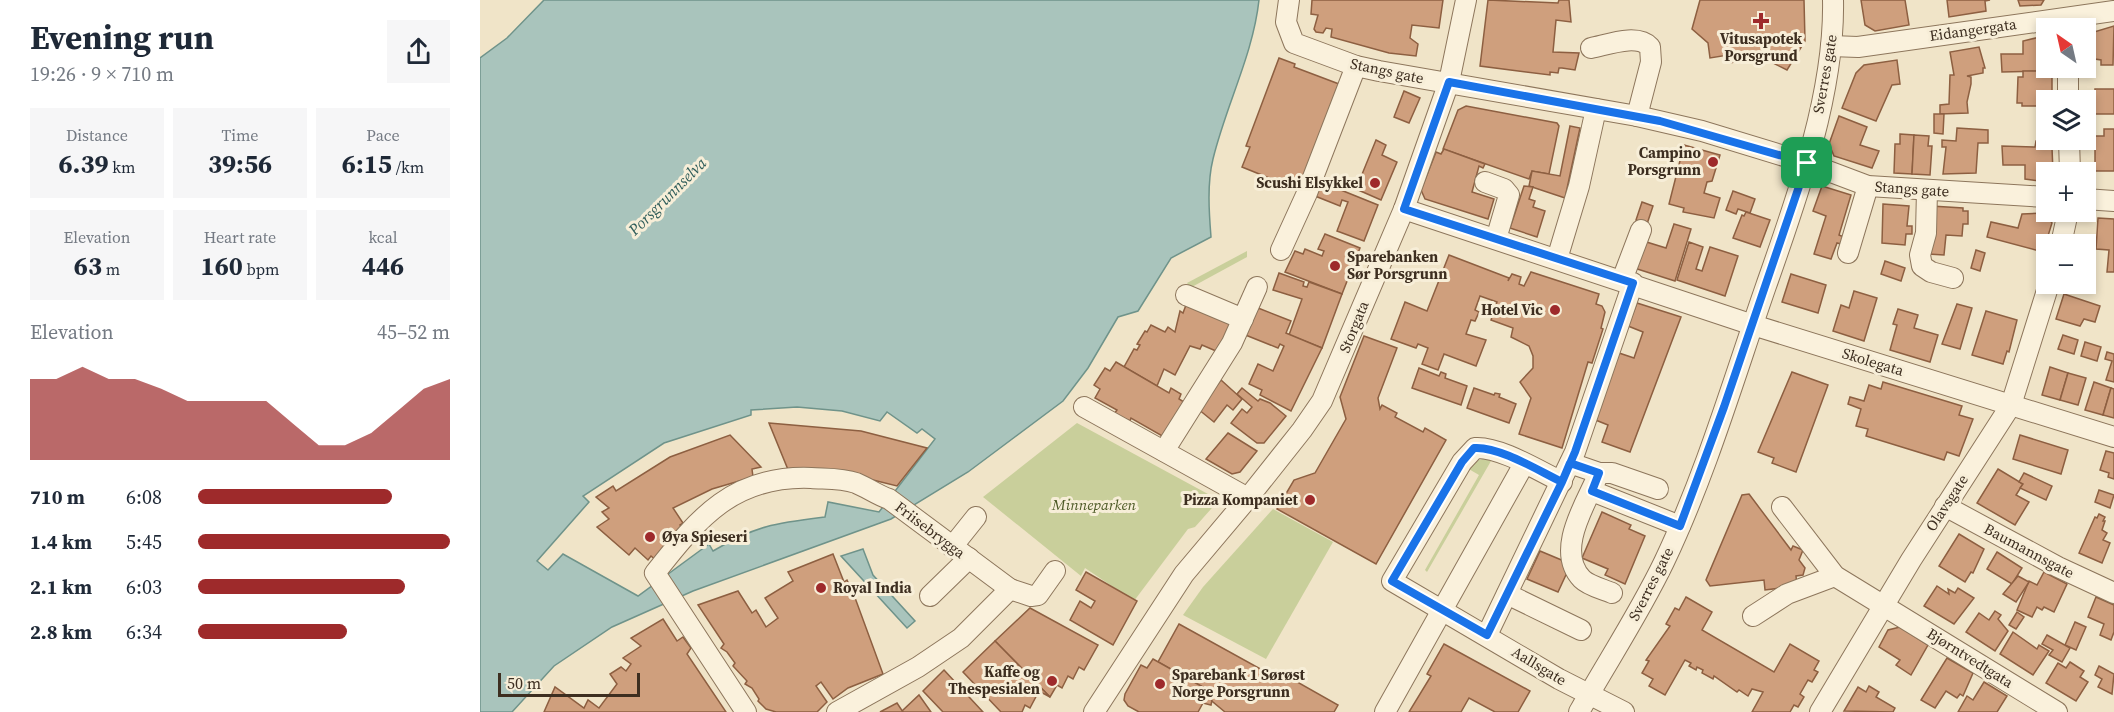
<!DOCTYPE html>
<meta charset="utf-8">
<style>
:root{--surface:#fff;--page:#f6f6f7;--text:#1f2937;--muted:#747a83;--accent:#9e2a2b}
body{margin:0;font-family:"Source Serif 4",serif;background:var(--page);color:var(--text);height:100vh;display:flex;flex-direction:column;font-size:22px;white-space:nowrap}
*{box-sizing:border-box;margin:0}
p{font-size:20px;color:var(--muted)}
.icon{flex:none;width:33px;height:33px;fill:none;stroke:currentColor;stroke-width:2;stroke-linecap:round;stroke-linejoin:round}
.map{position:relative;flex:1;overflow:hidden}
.drawer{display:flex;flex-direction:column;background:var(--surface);width:480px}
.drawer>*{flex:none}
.needle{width:39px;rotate:326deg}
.tools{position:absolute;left:1556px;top:18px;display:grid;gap:12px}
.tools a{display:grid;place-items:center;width:60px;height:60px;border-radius:0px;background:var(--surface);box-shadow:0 3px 9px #0003;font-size:30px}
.scale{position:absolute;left:18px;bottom:15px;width:142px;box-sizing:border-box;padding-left:6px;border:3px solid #3d2e20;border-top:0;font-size:16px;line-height:21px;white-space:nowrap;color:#3d2e20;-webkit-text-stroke:4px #f7eed8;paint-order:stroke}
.pin{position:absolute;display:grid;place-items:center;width:51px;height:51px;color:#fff;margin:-26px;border-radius:12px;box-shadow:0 3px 9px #0006}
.round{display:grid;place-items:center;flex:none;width:63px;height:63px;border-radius:0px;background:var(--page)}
.overview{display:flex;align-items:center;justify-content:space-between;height:102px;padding:0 30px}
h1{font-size:33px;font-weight:700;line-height:45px}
.stats{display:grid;grid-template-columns:repeat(3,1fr);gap:9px;height:102px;padding:6px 30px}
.stats div{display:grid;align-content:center;border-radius:0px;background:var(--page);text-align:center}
.stats b{font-size:26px;font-weight:700}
.stats small{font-size:16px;font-weight:400}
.stats p{font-size:16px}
.chart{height:168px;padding:12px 30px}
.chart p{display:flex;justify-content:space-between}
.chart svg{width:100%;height:108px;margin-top:6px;fill:var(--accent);opacity:.7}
ul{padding:0 30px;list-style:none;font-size:20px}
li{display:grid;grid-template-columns:96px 72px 1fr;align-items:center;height:45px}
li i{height:15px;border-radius:8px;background:var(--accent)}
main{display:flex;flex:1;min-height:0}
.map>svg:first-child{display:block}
.green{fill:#c9cf9b}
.water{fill:#a9c4bc;stroke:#6f938a;stroke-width:1.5;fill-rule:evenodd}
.building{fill:#cf9f7d;stroke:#8d5f41;stroke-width:1.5}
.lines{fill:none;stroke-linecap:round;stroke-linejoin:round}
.minor-casing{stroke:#8d765c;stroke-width:22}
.minor{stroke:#faf1dc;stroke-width:20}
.route-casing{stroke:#fff;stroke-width:12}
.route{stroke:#1a73e8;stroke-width:8}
.poi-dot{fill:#9e2a2b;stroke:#f7eed8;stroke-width:2}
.labels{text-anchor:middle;stroke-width:6;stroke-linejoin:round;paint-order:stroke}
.street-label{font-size:15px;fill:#3d2e20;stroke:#f7eed8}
.poi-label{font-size:15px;font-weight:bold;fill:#3d2e20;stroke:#f7eed8;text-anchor:end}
.park-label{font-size:15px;font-style:italic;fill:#4d5a26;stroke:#f7eed8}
.water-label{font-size:16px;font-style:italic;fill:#2f5d5a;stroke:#f7eed8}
</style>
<main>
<section class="drawer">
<div class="overview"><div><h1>Evening run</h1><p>19:26 · 9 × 710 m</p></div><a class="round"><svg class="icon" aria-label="share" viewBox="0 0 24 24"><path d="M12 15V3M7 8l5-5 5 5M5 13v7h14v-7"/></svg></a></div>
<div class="stats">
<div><p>Distance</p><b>6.39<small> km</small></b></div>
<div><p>Time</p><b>39:56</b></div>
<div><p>Pace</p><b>6:15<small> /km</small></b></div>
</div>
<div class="stats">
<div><p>Elevation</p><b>63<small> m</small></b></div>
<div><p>Heart rate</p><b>160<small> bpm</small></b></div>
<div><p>kcal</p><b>446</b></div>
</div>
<div class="chart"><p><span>Elevation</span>45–52 m</p>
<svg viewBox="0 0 160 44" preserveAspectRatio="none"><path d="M0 44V11L10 11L20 6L30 11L40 11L50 15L60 20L70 20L80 20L90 20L100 29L110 38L120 38L130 33L140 24L150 15L160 11V44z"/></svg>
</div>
<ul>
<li><b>710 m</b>6:08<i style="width:77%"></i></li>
<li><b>1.4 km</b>5:45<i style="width:100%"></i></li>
<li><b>2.1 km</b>6:03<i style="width:82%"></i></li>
<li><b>2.8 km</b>6:34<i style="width:59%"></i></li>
</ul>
</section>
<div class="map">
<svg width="1634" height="712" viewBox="0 0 1634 712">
<rect width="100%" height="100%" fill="#f0e4c8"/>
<g class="green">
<polygon points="767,251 767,257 710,288 707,283"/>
<polygon points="597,423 739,500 715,527 708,529 654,601 605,568 601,576 503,497"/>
<polygon points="1006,458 1011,461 947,572 945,570 999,475 987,468 992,462"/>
<polygon points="793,509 853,542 786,659 703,615 723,587"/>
</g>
<g class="water">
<path d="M64,0H779C773,55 746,105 733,159C727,183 729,212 731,237L691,258L658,311L638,317L608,368L583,401L488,472L411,519L213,591L132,627L74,666L32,712H0V58L27,38ZM317,407L362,411L400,421L407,412L437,433L442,429L455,439L399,512L348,502L345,517C296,523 277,525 233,551L229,544L158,596L83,554L68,570L57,561L109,502L103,496L184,443L271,415V410Z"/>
<polygon points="383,549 393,575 435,621 427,628 361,556"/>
</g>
<g class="building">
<polygon points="832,0 963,0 959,28 932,25 930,38 938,44 936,56 909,53 851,37 852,29 846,28 843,33 836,32 834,29 838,15 831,14"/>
<polygon points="1008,0 1078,3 1079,0 1089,0 1091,22 1076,20 1073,52 1099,53 1095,70 1082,68 1079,68 1078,73 1070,72 1070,75 1000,66"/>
<polygon points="1220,0 1324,0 1325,41 1307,70 1281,57 1249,63 1248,55 1230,58 1228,43 1212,29"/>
<polygon points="1381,0 1425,0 1429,25 1395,31 1385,25"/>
<polygon points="1467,0 1510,0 1505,1 1506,11 1469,17"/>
<polygon points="1538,0 1564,0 1561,5 1540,6"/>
<polygon points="1634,26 1633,65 1621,65 1621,60 1615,59 1614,32"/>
<polygon points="1564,36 1566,38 1566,68 1572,68 1572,71 1522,72 1521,54 1543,54 1543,41"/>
<polygon points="1499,47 1505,68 1503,68 1503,73 1487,76 1491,77 1491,84 1487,102 1488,113 1460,114 1460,105 1469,104 1470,75 1474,75 1470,52"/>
<polygon points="799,58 815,64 814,67 859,84 819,190 762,167 770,147 766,146"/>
<polygon points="1417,60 1420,84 1412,85 1396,121 1362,108 1376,73 1384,65"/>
<polygon points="1543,71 1570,71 1572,74 1572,100 1566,100 1566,106 1542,106 1542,103 1537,103 1538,77 1543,77"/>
<rect x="1615" y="89" width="19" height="25"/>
<polygon points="924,91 940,98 929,123 914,117"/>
<polygon points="986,106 1077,123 1079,126 1069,174 1052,171 1049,179 963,149 978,110"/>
<polygon points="1454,114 1464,114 1463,134 1454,133"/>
<polygon points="1359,116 1387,127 1380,145 1399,151 1392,168 1354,156 1349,144"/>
<polygon points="1090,126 1100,128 1085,198 1049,186 1052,171 1080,176"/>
<polygon points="1477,128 1508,130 1508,143 1498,143 1496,173 1463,174 1466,147 1462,147 1462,140 1476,141"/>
<polygon points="1624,129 1634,129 1634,171 1615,171 1615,136 1624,136"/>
<polygon points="1420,134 1434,135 1432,174 1414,173 1415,144 1420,144"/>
<polygon points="1434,135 1449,136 1448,146 1452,146 1450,175 1432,174"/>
<polygon points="896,140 906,145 902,155 917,162 901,200 876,189"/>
<polygon points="1556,141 1568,141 1567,148 1572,148 1573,172 1566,172 1566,182 1545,179 1545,165 1523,165 1522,146 1555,147"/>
<polygon points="1204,145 1240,155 1232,181 1227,182 1224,193 1240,198 1234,218 1203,212 1204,208 1189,204"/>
<polygon points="964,149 1005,164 1003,168 999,166 992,192 1014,199 1008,219 945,199 941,190 956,152 961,154"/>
<polygon points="841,182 898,205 884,241 857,231 868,202 862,200 860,206 835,196"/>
<polygon points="1044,186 1053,187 1049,199 1055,201 1053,207 1065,211 1057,237 1030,228"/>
<polygon points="1342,186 1371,195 1359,235 1364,237 1361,244 1357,243 1351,259 1334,254 1346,216 1333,211"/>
<polygon points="1253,191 1275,199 1270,213 1258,209 1256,214 1246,210"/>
<polygon points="1162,202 1173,206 1167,224 1156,220"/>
<polygon points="1403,204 1429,206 1427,226 1432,226 1432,234 1426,234 1425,245 1402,243"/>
<polygon points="1451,206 1483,208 1483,211 1488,211 1488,224 1483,224 1482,236 1466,235 1464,255 1448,254"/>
<polygon points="1266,212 1290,220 1280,247 1253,238 1262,215 1264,216"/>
<polygon points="1565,213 1572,223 1563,252 1507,237 1511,222 1538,228 1542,214"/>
<polygon points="1618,218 1634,219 1634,272 1627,272 1629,250 1616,249"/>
<polygon points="1194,224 1211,229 1195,281 1151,267 1160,240 1186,248"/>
<polygon points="845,234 880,248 862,294 805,272 815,251 823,254 825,249 842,256 844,251 838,249"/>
<polygon points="1209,242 1223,247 1216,269 1222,271 1230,247 1258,256 1245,296 1197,280"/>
<polygon points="1496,250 1505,253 1500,271 1491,268"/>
<polygon points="969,255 1029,278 1028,281 1032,274 1041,277 1039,284 1044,286 1051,272 1119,294 1116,304 1122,306 1125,312 1121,328 1123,329 1112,363 1108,362 1082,448 1039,434 1051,398 1040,382 1053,368 1053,356 1049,346 1031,337 1033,328 1011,320 1017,302 1000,296 995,310 999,312 995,321 991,320 986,334 1006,340 996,366 964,354 958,370 942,364 948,348 938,344 936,348 911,339 925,302 947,311"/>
<polygon points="1405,261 1425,268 1421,281 1401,274"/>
<polygon points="799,273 824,282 823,286 827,287 829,282 862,294 842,348 809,335 822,299 793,290"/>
<polygon points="1311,274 1346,285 1338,313 1302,302"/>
<polygon points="1374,291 1397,298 1384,341 1353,331 1361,305 1369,308"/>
<polygon points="1584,294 1620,306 1615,322 1604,319 1600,326 1576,319"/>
<polygon points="1157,303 1201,317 1150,452 1122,442 1128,425 1113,419 1139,353 1154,358 1163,332 1148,326"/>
<polygon points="1477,304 1492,308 1480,349 1462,344"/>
<polygon points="706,305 751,322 742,346 739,345 736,351 722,345 720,349 710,346 695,375 684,369 677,386 644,367 654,349 657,350 660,345 657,344 665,331 667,332 671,325 685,332 688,327 695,332 700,311 703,313"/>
<polygon points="773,306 811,321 806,333 842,348 811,411 780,395 782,390 769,384 778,364 793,371 804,346 800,344 798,348 763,334"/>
<polygon points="1418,309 1438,315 1434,328 1458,335 1450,362 1410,350 1417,325 1413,324"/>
<polygon points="1506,311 1537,320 1529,352 1527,351 1523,364 1492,355"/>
<polygon points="1583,335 1598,340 1594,354 1578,349"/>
<polygon points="884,336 917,348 898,398 900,409 902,405 917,413 915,417 943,432 945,428 966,440 896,564 797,509 814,480 835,473 866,419 860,397"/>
<polygon points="1605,342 1621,347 1617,361 1601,356"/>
<polygon points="1627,352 1634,354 1634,382 1626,380 1632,361 1625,359"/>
<polygon points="636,362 689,393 691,388 701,394 699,399 704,402 684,437 651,418 650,421 634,414 637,410 615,398 620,389 614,385 625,368 630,371"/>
<polygon points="1570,367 1588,373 1580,400 1562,395"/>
<polygon points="939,368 959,376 961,372 966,374 965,378 987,386 981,405 932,388"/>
<polygon points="1312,372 1348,385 1316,472 1292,463 1294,458 1278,452"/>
<polygon points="1588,373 1606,378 1598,405 1580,400"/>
<polygon points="741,380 762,399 753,410 747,405 734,422 718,409"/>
<polygon points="1403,382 1482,406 1479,415 1493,419 1479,456 1467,452 1464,460 1386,436 1388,429 1376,426 1381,409 1368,404 1370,397 1384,401 1389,385 1401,389"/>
<polygon points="1614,382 1631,388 1623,415 1605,410"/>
<polygon points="762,388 778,401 780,399 790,403 806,416 784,443 777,443 751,423 762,409 767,413 772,407 757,394"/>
<polygon points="994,388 1014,395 1015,393 1020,394 1019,397 1036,404 1029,423 987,408"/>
<polygon points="1631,388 1634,389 1634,418 1623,415"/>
<polygon points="289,423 381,431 447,448 417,486 393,480 309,472"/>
<polygon points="748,433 777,451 760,472 752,474 726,459"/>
<polygon points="250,435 281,467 272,469 273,477 232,489 193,508 203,523 200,525 202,528 177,561 171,556 168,560 155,548 149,555 117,527 129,519 122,512 129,508 116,497 133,486 136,491 190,457"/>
<polygon points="1540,435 1588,450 1581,474 1533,459"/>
<polygon points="1626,451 1634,453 1634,479 1628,477 1629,473 1620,470"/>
<polygon points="1518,469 1543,484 1536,495 1549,502 1535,525 1497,503"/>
<polygon points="1544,473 1572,486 1566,500 1540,488 1543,484 1539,482"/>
<polygon points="1619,490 1634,495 1630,508 1615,502"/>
<polygon points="1269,494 1311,550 1313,546 1323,550 1319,560 1325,568 1323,575 1316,576 1317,586 1285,590 1284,580 1230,586 1226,580 1262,495"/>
<polygon points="1122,512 1151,525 1149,529 1165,536 1145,584 1125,575 1128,569 1102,558"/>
<polygon points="1619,514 1625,517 1623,521 1625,521 1622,530 1627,533 1623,540 1630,543 1622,563 1599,553 1615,517 1617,518"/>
<polygon points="1479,534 1504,549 1493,573 1491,572 1485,582 1459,566"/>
<polygon points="1060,551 1091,564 1078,592 1047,579"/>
<polygon points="1517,552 1542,568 1532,584 1507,569"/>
<polygon points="353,554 364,582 367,580 374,595 403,674 368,688 353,699 341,682 336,686 347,702 337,712 296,712 286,709 278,701 279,699 272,688 265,684 267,681 253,666 255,663 247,652 241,648 244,644 218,605 258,591 272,613 276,610 286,627 298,618 285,598 313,581 308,572"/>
<polygon points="606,572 657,601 633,645 590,620 600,601 611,608 615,601 596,590"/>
<polygon points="1564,572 1587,584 1574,612 1564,607 1562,610 1557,607 1552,617 1537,610 1549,581 1557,585"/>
<polygon points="1538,576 1549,582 1536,602 1523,594"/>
<polygon points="1457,586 1469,594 1468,589 1475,593 1478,588 1494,598 1474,624 1444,606"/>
<polygon points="1206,597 1232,612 1222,630 1294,672 1310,644 1339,661 1334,670 1338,672 1332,682 1328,680 1320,694 1324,697 1318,707 1314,705 1310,712 1272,712 1283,692 1272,689 1268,696 1259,690 1257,692 1234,676 1233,679 1222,673 1223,670 1217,667 1216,670 1209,666 1211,663 1205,660 1185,695 1169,686 1173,679 1162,673 1169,661 1166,660 1190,626 1186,624 1195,608 1199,610"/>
<polygon points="1616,597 1634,605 1634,632 1631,640 1620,635 1624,624 1608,617"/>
<polygon points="550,608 618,645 604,670 599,667 593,679 588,676 582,688 577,685 570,697 515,641"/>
<polygon points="1515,611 1521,615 1518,619 1528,631 1515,651 1486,632 1499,613 1509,620"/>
<polygon points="1537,612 1544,617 1536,629 1529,625"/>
<polygon points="183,619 197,641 203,637 211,648 207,654 246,712 64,712 75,687 104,708 108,700 119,708 137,684 130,674 141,667 146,671 151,664 143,658 161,646 151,638"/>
<polygon points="1595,622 1606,627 1596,650 1585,645"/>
<polygon points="699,624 802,681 805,675 858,705 854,712 745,712 727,697 730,691 678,662"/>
<polygon points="1420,627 1448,645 1431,675 1416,665 1420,660 1399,647 1408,630"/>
<polygon points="1533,632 1557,649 1559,645 1569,651 1553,675 1520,654"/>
<polygon points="1567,635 1590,648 1582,662 1569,655 1573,650 1562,644"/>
<polygon points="515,641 570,697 559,691 550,708 545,705 542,712 521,712 483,672"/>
<polygon points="964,644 1050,691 1038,712 1015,712 989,698 981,712 929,712 951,676 947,674"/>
<polygon points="1467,658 1493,673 1483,696 1480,694 1477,698 1466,691 1455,708 1441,700"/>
<polygon points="673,659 730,691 727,697 732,700 731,705 723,703 718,712 659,712 648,706 644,700 645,694 661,665 667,668"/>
<polygon points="1590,662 1604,671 1600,677 1608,682 1596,701 1566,683 1578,663 1586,668"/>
<polygon points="1619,666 1634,674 1632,694 1618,687 1622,679 1615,675"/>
<polygon points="464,670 503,712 463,712 443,691"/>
<polygon points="1504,682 1527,696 1517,712 1478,712 1487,696 1493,700"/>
<polygon points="1389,686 1399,692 1396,697 1415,708 1413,712 1364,711 1378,687 1386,692"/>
<polygon points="439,695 451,712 423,712 422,711"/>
<polygon points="417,703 423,712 400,712"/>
</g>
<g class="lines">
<defs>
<g id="minor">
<polyline points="809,0 806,22 814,43 876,66 899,71 1157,116 1222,131 1327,163 1388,186 1566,197"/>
<polyline points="1351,46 1378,47 1634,11"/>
<path d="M1111,48C1127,45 1157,33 1170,47L1171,62L1157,116"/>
<polyline points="1588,68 1588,100"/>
<polyline points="1589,140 1590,172"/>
<polyline points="1005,182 1024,189 1029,195 1016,239"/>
<polyline points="1447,190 1446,233 1440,255 1442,266 1451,272 1473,278"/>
<polyline points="1605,199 1634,201"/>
<polyline points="924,209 1273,325 1634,437"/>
<polyline points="1581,244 1588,212"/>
<polyline points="801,250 827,193 876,66"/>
<polyline points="1368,253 1388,186"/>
<polyline points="1077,259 1099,186 1116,109"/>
<polyline points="1142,280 1161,230"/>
<polyline points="706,295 763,319"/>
<polyline points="604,407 768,498"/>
<polyline points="684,451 752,343 777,287"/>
<polyline points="1090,463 1119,473 1132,473 1178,489"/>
<path d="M1119,473C1107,502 1074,550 1102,579C1109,586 1123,589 1132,593"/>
<path d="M1082,482C1059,471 1019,446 995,448L982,462L912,581L1079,679L1144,712"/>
<polyline points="1112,491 1200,526"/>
<polyline points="1465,506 1578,567 1634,593"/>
<polyline points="1302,507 1355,576 1577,712"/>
<polyline points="472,547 496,517"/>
<polyline points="530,589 551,596 558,595 575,571"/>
<polyline points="1027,594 1101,630"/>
<polyline points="450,596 489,558"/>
<polyline points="1273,616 1307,594 1355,576"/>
<polyline points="1007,635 1095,452 1153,283"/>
<path d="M266,712L175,573C219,517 254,475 331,478C346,479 362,478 376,483C388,488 397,495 409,499L530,589L481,638L438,667L357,712"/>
<polyline points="614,712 704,574 768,498 822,430 842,401 924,209 969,82 986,0"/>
<polyline points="905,712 1044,464"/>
<path d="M1099,712C1127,662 1159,614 1184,562C1226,474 1254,378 1286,286C1317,198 1355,93 1353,0"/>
<polyline points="1340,712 1431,560 1531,405 1569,284"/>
</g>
</defs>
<use href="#minor" class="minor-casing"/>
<use href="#minor" class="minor"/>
</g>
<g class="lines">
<defs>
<path id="route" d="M1327,163L1180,121L969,82L924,209L1153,283L1095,452L1082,482C1059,471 1019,446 994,448L982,462L912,581L1007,635L1082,482L1090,463L1119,473L1112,491L1200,526L1244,407L1327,163"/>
</defs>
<use href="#route" class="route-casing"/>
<use href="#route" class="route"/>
</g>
<g class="poi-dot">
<path d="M1278 12h6v6h6v6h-6v6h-6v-6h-6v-6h6z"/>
<circle cx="1233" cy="162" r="6"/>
<circle cx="895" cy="183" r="6"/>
<circle cx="855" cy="266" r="6"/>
<circle cx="1075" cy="310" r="6"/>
<circle cx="830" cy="500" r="6"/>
<circle cx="170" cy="537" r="6"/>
<circle cx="341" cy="588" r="6"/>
<circle cx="572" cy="681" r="6"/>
<circle cx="680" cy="684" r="6"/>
</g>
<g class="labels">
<g class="street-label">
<text transform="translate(1493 30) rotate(-8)" y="5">Eidangergata</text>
<text transform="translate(907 71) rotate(12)" y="5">Stangs gate</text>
<text transform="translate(1345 74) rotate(-80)" y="5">Sverres gate</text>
<text transform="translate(1432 189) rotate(4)" y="5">Stangs gate</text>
<text transform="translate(874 327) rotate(-68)" y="5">Storgata</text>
<text transform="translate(1393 362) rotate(17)" y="5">Skolegata</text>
<text transform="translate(1467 503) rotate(-57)" y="5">Olavsgate</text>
<text transform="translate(450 530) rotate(37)" y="5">Friisebrygga</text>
<text transform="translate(1549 551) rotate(28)" y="5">Baumannsgate</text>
<text transform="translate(1171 584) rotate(-63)" y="5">Sverres gate</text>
<text transform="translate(1490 658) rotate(32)" y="5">Bjørntvedtgata</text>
<text transform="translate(1059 666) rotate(31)" y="5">Aallsgate</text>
</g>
<g class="poi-label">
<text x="1281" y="44" text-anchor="middle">Vitusapotek<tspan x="1281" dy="17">Porsgrund</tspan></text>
<text x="1221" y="158">Campino<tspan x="1221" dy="17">Porsgrunn</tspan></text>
<text x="883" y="188">Scushi Elsykkel</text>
<text x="867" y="262" text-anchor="start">Sparebanken<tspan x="867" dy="17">Sør Porsgrunn</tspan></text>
<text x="1063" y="315">Hotel Vic</text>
<text x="818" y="505">Pizza Kompaniet</text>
<text x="182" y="542" text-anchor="start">Øya Spieseri</text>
<text x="353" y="593" text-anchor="start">Royal India</text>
<text x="560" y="677">Kaffe og<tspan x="560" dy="17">Thespesialen</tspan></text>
<text x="692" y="680" text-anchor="start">Sparebank 1 Sørøst<tspan x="692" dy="17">Norge Porsgrunn</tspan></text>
</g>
<g class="park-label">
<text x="614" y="510">Minneparken</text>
</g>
<g class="water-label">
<text transform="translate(187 196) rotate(-45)" y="6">Porsgrunnselva</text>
</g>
</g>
</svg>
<div class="tools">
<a><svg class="needle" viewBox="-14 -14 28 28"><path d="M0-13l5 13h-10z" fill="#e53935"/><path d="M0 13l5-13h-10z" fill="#747a83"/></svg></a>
<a><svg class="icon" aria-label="layers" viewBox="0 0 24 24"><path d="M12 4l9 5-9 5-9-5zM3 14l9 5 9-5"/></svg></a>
<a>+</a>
<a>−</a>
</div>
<div class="scale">50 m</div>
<div class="pin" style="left:1327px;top:163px;background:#1e9e55"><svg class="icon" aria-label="arrive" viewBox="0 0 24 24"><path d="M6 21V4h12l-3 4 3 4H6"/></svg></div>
</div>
</main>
